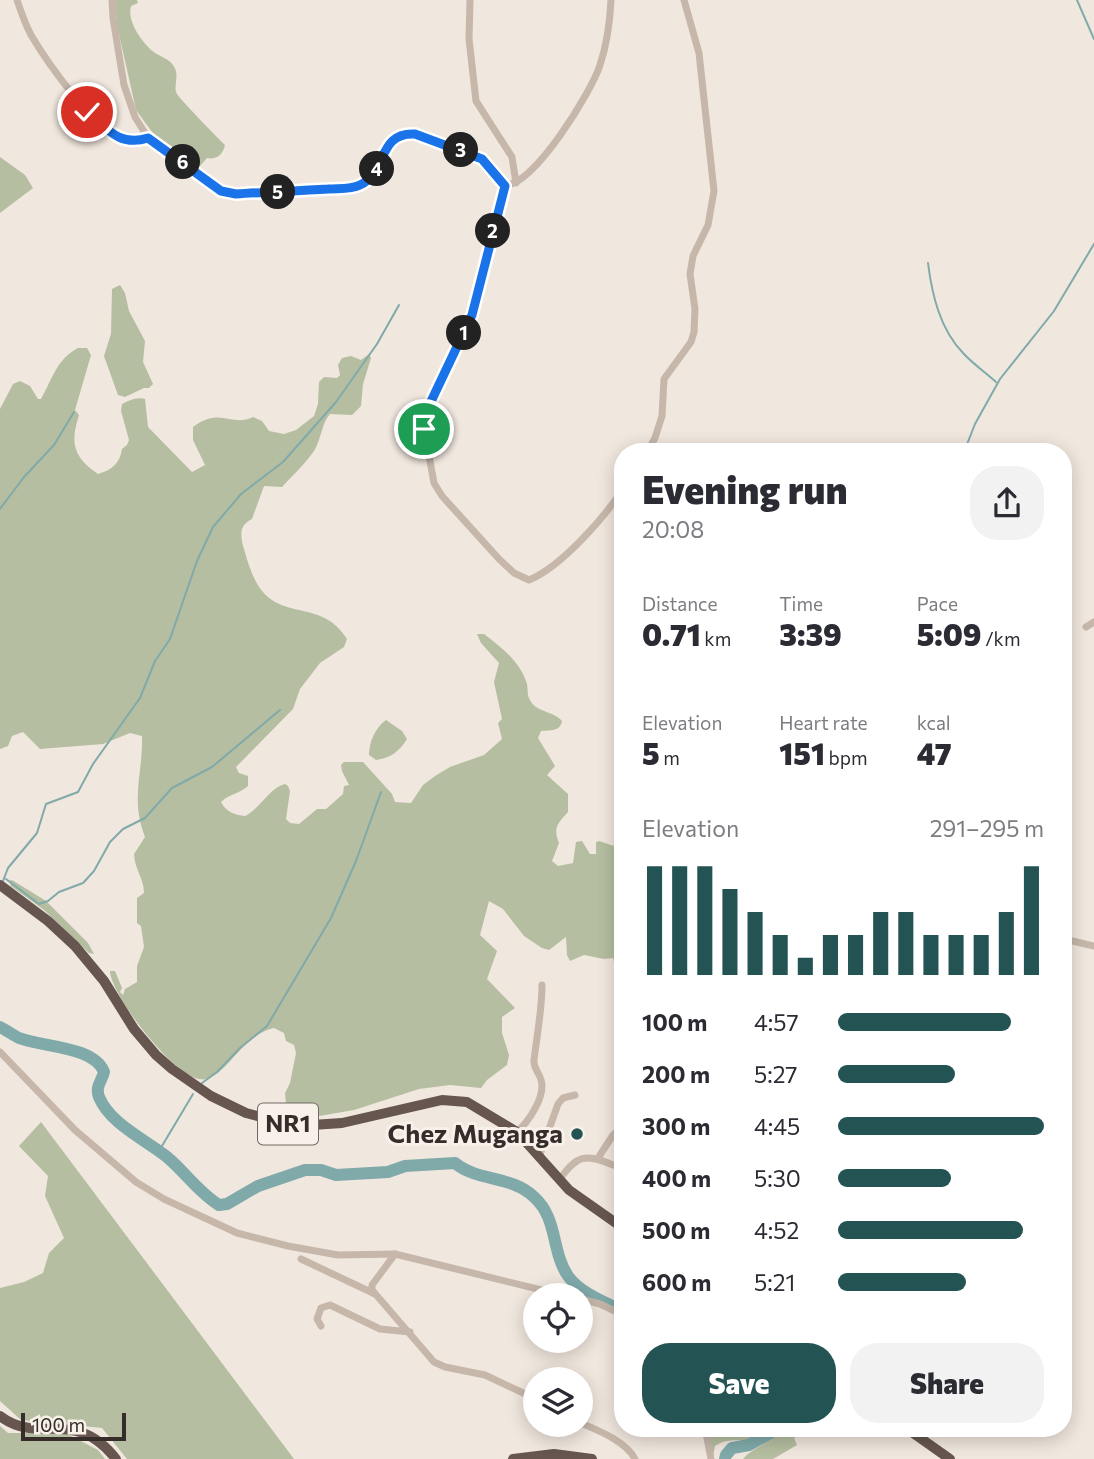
<!DOCTYPE html>
<meta charset="utf-8">
<style>
:root{--surface:#fff;--page:#f2f2f3;--text:#2b2b33;--muted:#7c7c81;--accent:#235353}
body{margin:0;font-family:Commissioner,sans-serif;background:var(--page);color:var(--text);height:100vh;display:flex;flex-direction:column;font-size:26px;white-space:nowrap}
*{box-sizing:border-box;margin:0}
p{font-size:23px;color:var(--muted)}
.icon{flex:none;width:38px;height:38px;fill:none;stroke:currentColor;stroke-width:2;stroke-linecap:round;stroke-linejoin:round}
.map{position:relative;flex:1;overflow:hidden}
.panel{position:absolute;left:614px;top:443px;width:458px;height:994px;display:flex;flex-direction:column;background:var(--surface);border-radius:28px;box-shadow:0 4px 18px #0003}
.panel>*{flex:none}
.fabs{position:absolute;left:523px;top:1283px;display:grid;gap:14px}
.fabs a{display:grid;place-items:center;width:70px;height:70px;border-radius:50%;background:var(--surface);box-shadow:0 4px 18px #0003;font-size:35px}
.scale{position:absolute;left:21px;bottom:18px;width:105px;box-sizing:border-box;padding-left:7px;border:4px solid #362d2a;border-top:0;font-size:19px;line-height:24px;white-space:nowrap;color:#362d2a;-webkit-text-stroke:5px #f8f1ea;paint-order:stroke}
.pin{position:absolute;display:grid;place-items:center;width:60px;height:60px;color:#fff;margin:-30px;border:4px solid #fff;border-radius:50%;box-shadow:0 2px 7px #0007}
.km{position:absolute;width:35px;height:35px;margin:-18px;border-radius:50%;background:#222;color:#fff;font-size:19px;line-height:35px;text-align:center}
.round{display:grid;place-items:center;flex:none;width:74px;height:74px;border-radius:28px;background:var(--page)}
.headline{display:flex;align-items:center;justify-content:space-between;height:119px;padding:0 28px}
h1{font-size:38px;font-weight:800;line-height:52px}
.metrics{display:grid;grid-template-columns:repeat(3,1fr);gap:10px;height:119px;padding:7px 28px}
.metrics div{display:grid;align-content:center}
.metrics b{font-size:30px;font-weight:800}
.metrics small{font-size:19px;font-weight:400}
.metrics p{font-size:19px}
.chart{height:196px;padding:14px 28px}
.chart p{display:flex;justify-content:space-between}
.chart svg{width:100%;height:126px;margin-top:7px;stroke:var(--accent);stroke-width:6}
.button{display:flex;gap:14px;margin-top:auto;padding:14px 28px}
.button a{flex:1;height:80px;border-radius:28px;background:var(--accent);color:#fff;font-size:28px;font-weight:800;line-height:80px;text-align:center}
.button a+a{background:var(--page);color:var(--text)}
ul{padding:0 28px;list-style:none;font-size:23px}
li{display:grid;grid-template-columns:112px 84px 1fr;align-items:center;height:52px}
li i{height:18px;border-radius:9px;background:var(--accent)}
.map>svg:first-child{display:block}
.green{fill:#b5bea0}
.lines{fill:none;stroke-linecap:round;stroke-linejoin:round}
.stream{stroke:#80aaaa;stroke-width:2}
.river{stroke:#80aaaa;stroke-width:12}
.minor{stroke:#c7b7ab;stroke-width:7}
.trunk{stroke:#66564f;stroke-width:10}
.route-casing{stroke:#fff;stroke-width:14}
.route{stroke:#1a73e8;stroke-width:9}
.poi-dot{fill:#235353;stroke:#f8f1ea;stroke-width:2.5}
.labels{text-anchor:middle;stroke-width:6;stroke-linejoin:round;paint-order:stroke}
.shield{fill:#f8f1ea;stroke:#706864;stroke-width:2}
.shield-label{font-size:24px;font-weight:bold;fill:#362d2a}
.poi-label{font-size:26px;font-weight:bold;fill:#362d2a;stroke:#f8f1ea;text-anchor:end}
</style>
<div class="map">
<svg width="1094" height="1459" viewBox="0 0 1094 1459">
<rect width="100%" height="100%" fill="#f0e7de"/>
<g class="green">
<path d="M115,0H137L138,3L131,6C127,21 140,39 151,50C158,56 168,58 173,65C180,74 174,83 176,92C177,97 218,138 225,145C223,154 217,160 207,158L199,167L195,168L155,136L136,110L117,25Z"/>
<polygon points="0,157 25,175 33,188 0,213"/>
<polygon points="120,285 125,293 129,311 145,341 143,362 153,384 149,388 144,388 125,397 118,395 104,356 111,334 112,289"/>
<path d="M78,348H87L91,355L75,410L79,415C70,443 73,457 98,474C112,470 120,463 122,449L127,445L129,440L121,411L122,404C130,400 136,397 145,399L148,427L192,472L205,465L193,440V427C221,406 232,428 253,417L262,421L269,431L284,434L296,430L314,416L318,404L319,382L324,377L337,378L340,375L338,365L342,358L351,356L361,360L369,354L371,358L363,384L361,406L352,415L330,414C322,422 321,440 314,451C305,464 293,475 282,487L264,486L252,519C240,525 240,533 243,546C248,562 252,579 263,592C286,619 324,601 347,639L344,647L320,663L300,689L293,709L236,767L239,773L248,776V786C239,794 229,794 221,802C226,812 235,815 245,816C261,808 270,787 285,784L288,786L290,791L286,819L290,823L299,824L317,809H326L343,794L344,786L349,785L342,771L341,765L344,762H363L392,794L395,802L411,803L423,785L435,776L450,767L484,755L502,739L498,723L502,719L494,682L499,663L481,643L477,634H484C502,648 520,661 527,684C528,689 527,696 530,700C535,712 554,711 562,721C560,732 550,730 541,731L538,738L555,766L547,775L568,794V812C557,824 553,828 559,843L552,861L558,866L573,863L576,842L582,841L590,854H596V842L599,841L623,849V984L618,980L613,958L604,959L584,955L570,961L567,955L566,937L549,950L542,948L524,936L503,909L489,901L480,935L497,951L487,979L515,1008L502,1017V1033L509,1055L507,1065L487,1080L481,1088L450,1085L419,1089L354,1110L319,1116H287L285,1093L290,1083L296,1053L294,1045L286,1041L284,1033L274,1028C242,1035 230,1072 206,1079C180,1087 110,994 110,971H115L122,988L120,992L123,995L125,989L137,982V966L144,947L141,926L137,923V898L144,893C144,878 135,871 134,854L145,837C130,798 143,775 142,736L130,733L103,744L40,749L23,732L12,736L8,746L0,749V409L13,384L20,381L30,386L38,399H41C53,378 56,360 78,348Z"/>
<path d="M386,720L402,731L407,739C399,752 390,758 376,760L369,755C369,742 375,728 386,720Z"/>
<polygon points="12,880 46,901 88,943 94,954 89,953 44,910 11,886 9,881"/>
<polygon points="41,1122 294,1459 127,1459 102,1428 21,1420 0,1401 0,1288 24,1282 43,1273 49,1253 64,1238 45,1196 48,1176 19,1146"/>
<polygon points="0,1426 8,1433 35,1433 56,1428 98,1450 105,1459 0,1459"/>
<path d="M707,1428H774C767,1433 757,1440 748,1440C735,1441 727,1438 715,1446L713,1456Z"/>
<path d="M789,1428H816L810,1433L805,1430L794,1438L797,1445L773,1459H743C753,1447 776,1440 789,1428Z"/>
</g>
<g class="lines">
<g class="stream">
<polyline points="1077,0 1094,39"/>
<path d="M928,263C932,295 940,329 963,353C973,364 985,372 996,382"/>
<polyline points="964,452 975,424 1000,379 1054,311 1094,244"/>
<polyline points="0,509 24,477 54,445 74,412"/>
<polyline points="6,879 39,904 48,901 59,892 83,883 94,871 110,842 123,829 145,818 172,788 212,767 280,710"/>
<polyline points="3,881 8,868 37,833 46,804 78,792 93,764 140,698 155,661 170,639 197,561 213,527 241,494 283,462 336,402 377,344 399,305"/>
<polyline points="202,1083 217,1072 240,1048 267,1026 331,918 356,861 381,792"/>
<polyline points="159,1151 193,1094"/>
</g>
<g class="river">
<path d="M0,1027C6,1030 13,1035 19,1038C42,1047 94,1046 104,1072C102,1081 95,1086 99,1097C110,1124 146,1140 167,1157C185,1172 199,1193 219,1205L227,1204L258,1186L305,1170H321L336,1175L388,1172L405,1166L455,1163C478,1182 511,1175 534,1197C558,1218 551,1251 568,1276C580,1293 605,1302 623,1311"/>
<polyline points="725,1459 726,1455 732,1448 749,1445 780,1428"/>
</g>
<g class="minor">
<path d="M17,0C21,12 25,24 31,35C47,62 97,134 127,141C135,143 141,140 148,138"/>
<path d="M112,0L113,18L124,85L135,117L148,138L221,191L236,194C266,192 297,191 328,189C338,188 350,190 360,185C388,172 377,132 415,134L477,156L483,159L505,185C533,187 592,91 600,65C607,44 610,21 611,0"/>
<polyline points="470,0 469,39 476,101 512,157 516,183"/>
<path d="M505,185L472,315L426,412L424,429L434,483L442,496L499,559L514,573L529,580C561,567 604,518 623,489"/>
<polyline points="647,452 655,438 662,416 664,379 691,342 694,332 695,309 690,274 693,256 708,225 714,191 699,53 684,0"/>
<polyline points="1086,627 1094,622"/>
<polyline points="1064,939 1094,946"/>
<polyline points="0,1052 75,1130 136,1182 164,1199 237,1233 288,1246 338,1255 395,1254 562,1295"/>
<path d="M517,1132C529,1121 546,1096 541,1080C539,1072 533,1068 534,1060C537,1035 542,1010 542,985"/>
<polyline points="539,1157 558,1104 563,1098 575,1095"/>
<polyline points="598,1158 613,1135 623,1126"/>
<path d="M559,1180C577,1155 585,1153 613,1165"/>
<polyline points="395,1254 372,1285 372,1290 434,1362 445,1367 485,1375 536,1399"/>
<polyline points="301,1259 375,1294"/>
<polyline points="581,1299 600,1304 623,1315"/>
<polyline points="321,1326 317,1319 321,1308 330,1305 380,1329 410,1332"/>
<path d="M581,1423C599,1431 626,1441 635,1459"/>
<polyline points="705,1428 711,1459"/>
</g>
<g class="trunk">
<polyline points="0,885 48,921 75,946 104,981 134,1029 156,1055 172,1069 211,1096 246,1113 297,1126 342,1123 442,1100 467,1102 517,1132 569,1190 623,1228"/>
<path d="M0,1416C40,1446 74,1406 116,1459"/>
<polyline points="906,1428 950,1459"/>
<polyline points="513,1459 554,1454 592,1459"/>
</g>
</g>
<g class="lines">
<defs>
<path id="route" d="M87,112C107,129 120,147 148,138L221,191L236,194C266,192 297,191 328,189C338,188 350,190 360,185C388,172 377,132 415,134L482,159L505,186L472,315L426,412L424,429"/>
</defs>
<use href="#route" class="route-casing"/>
<use href="#route" class="route"/>
</g>
<circle class="poi-dot" cx="577" cy="1134" r="7"/>
<g class="labels">
<rect class="shield" x="258" y="1103.5" width="60" height="41" rx="5"/>
<g class="shield-label">
<text x="288" y="1132">NR1</text>
</g>
<g class="poi-label">
<text x="563" y="1143">Chez Muganga</text>
</g>
</g>
</svg>
<div class="fabs">
<a><svg class="icon" aria-label="locate" viewBox="0 0 24 24"><circle cx="12" cy="12" r="6"/><path d="M12 2v4M12 18v4M2 12h4M18 12h4"/></svg></a>
<a><svg class="icon" aria-label="layers" viewBox="0 0 24 24"><path d="M12 4l9 5-9 5-9-5zM3 14l9 5 9-5"/></svg></a>
</div>
<div class="scale">100 m</div>
<div class="pin" style="left:424px;top:429px;background:#1e9e55"><svg class="icon" aria-label="arrive" viewBox="0 0 24 24"><path d="M6 21V4h12l-3 4 3 4H6"/></svg></div>
<div class="pin" style="left:87px;top:112px;background:#d93025"><svg class="icon" aria-label="check" viewBox="0 0 24 24"><path d="M5 12l5 5 9-10"/></svg></div>
<b class="km" style="left:464px;top:333px">1</b>
<b class="km" style="left:493px;top:231px">2</b>
<b class="km" style="left:461px;top:150px">3</b>
<b class="km" style="left:377px;top:169px">4</b>
<b class="km" style="left:278px;top:192px">5</b>
<b class="km" style="left:183px;top:162px">6</b>
<section class="panel">
<div class="headline"><div><h1>Evening run</h1><p>20:08</p></div><a class="round"><svg class="icon" aria-label="share" viewBox="0 0 24 24"><path d="M12 15V3M7 8l5-5 5 5M5 13v7h14v-7"/></svg></a></div>
<div class="metrics">
<div><p>Distance</p><b>0.71<small> km</small></b></div>
<div><p>Time</p><b>3:39</b></div>
<div><p>Pace</p><b>5:09<small> /km</small></b></div>
</div>
<div class="metrics">
<div><p>Elevation</p><b>5<small> m</small></b></div>
<div><p>Heart rate</p><b>151<small> bpm</small></b></div>
<div><p>kcal</p><b>47</b></div>
</div>
<div class="chart"><p><span>Elevation</span>291–295 m</p>
<svg viewBox="0 0 160 44" preserveAspectRatio="none"><path d="M5 44V6M15 44V6M25 44V6M35 44V14M45 44V22M55 44V30M65 44V38M75 44V30M85 44V30M95 44V22M105 44V22M115 44V30M125 44V30M135 44V30M145 44V22M155 44V6"/></svg>
</div>
<ul>
<li><b>100 m</b>4:57<i style="width:84%"></i></li>
<li><b>200 m</b>5:27<i style="width:57%"></i></li>
<li><b>300 m</b>4:45<i style="width:100%"></i></li>
<li><b>400 m</b>5:30<i style="width:55%"></i></li>
<li><b>500 m</b>4:52<i style="width:90%"></i></li>
<li><b>600 m</b>5:21<i style="width:62%"></i></li>
</ul>
<div class="button"><a>Save</a><a>Share</a></div>
</section>
</div>
